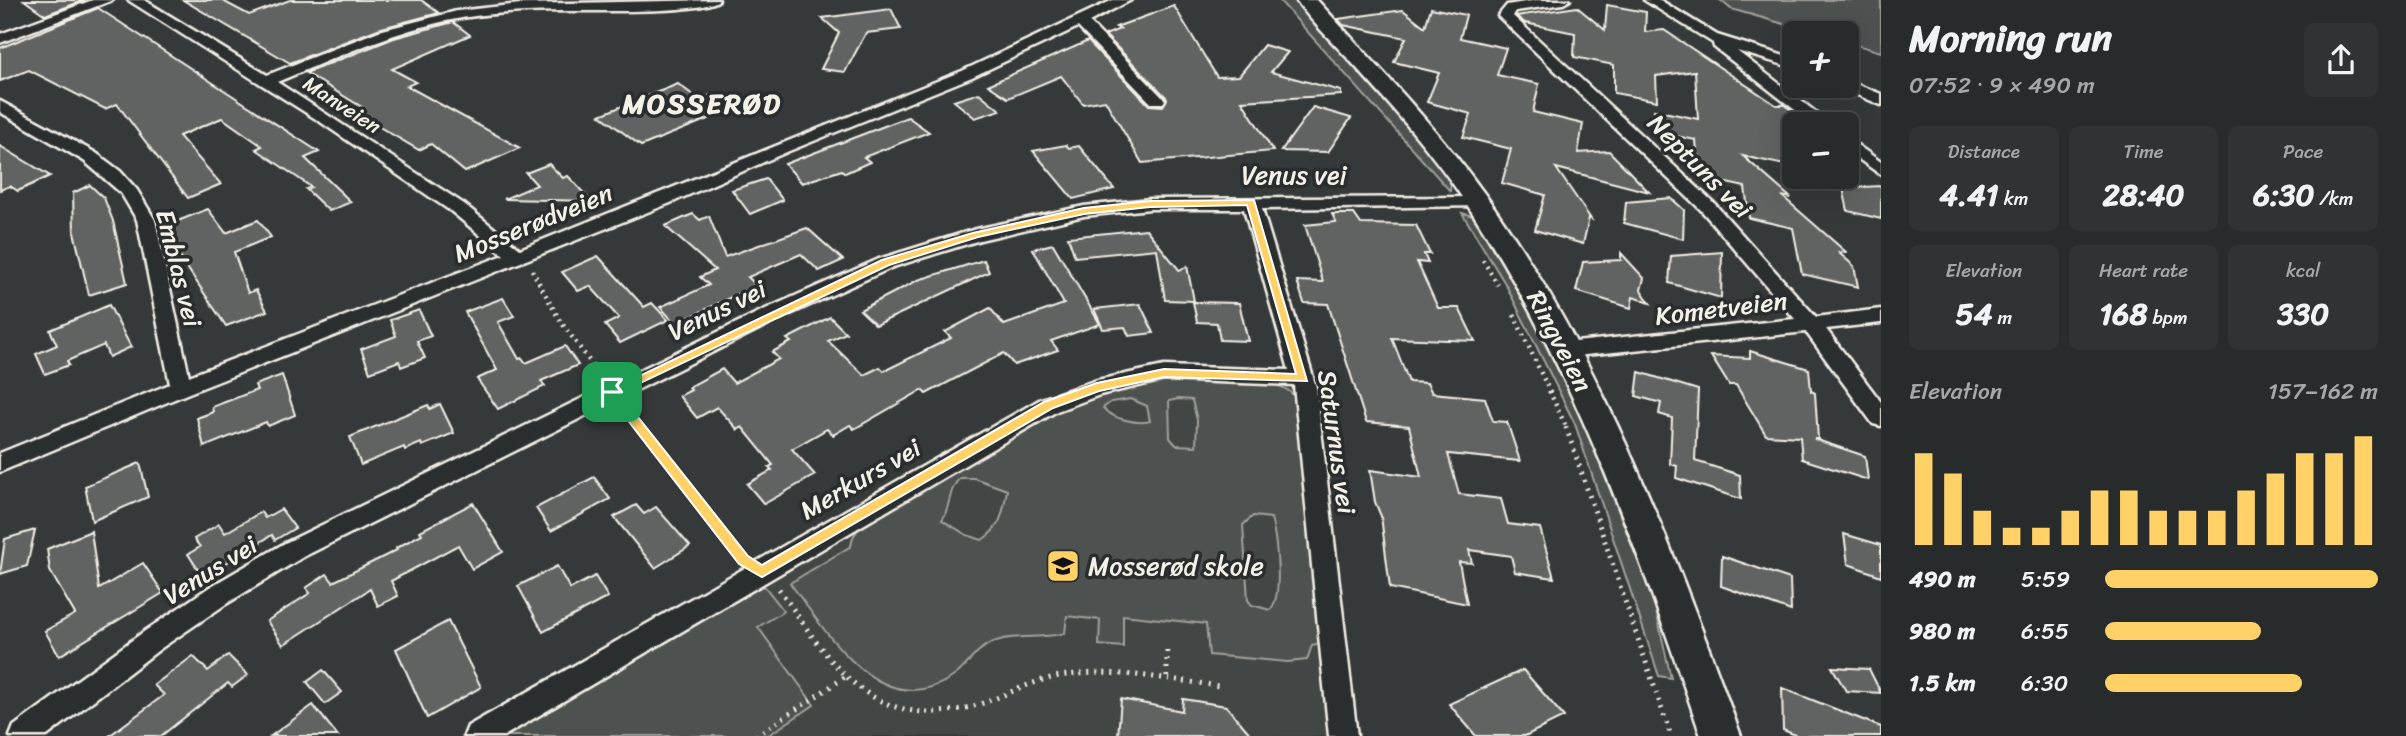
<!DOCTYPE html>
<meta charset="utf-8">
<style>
:root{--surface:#282b2b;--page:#303333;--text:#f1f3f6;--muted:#a5a7a9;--line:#444747;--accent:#ffd166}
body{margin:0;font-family:Sriracha,sans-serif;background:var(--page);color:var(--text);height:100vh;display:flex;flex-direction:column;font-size:26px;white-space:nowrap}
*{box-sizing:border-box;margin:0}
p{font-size:23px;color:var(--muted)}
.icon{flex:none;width:38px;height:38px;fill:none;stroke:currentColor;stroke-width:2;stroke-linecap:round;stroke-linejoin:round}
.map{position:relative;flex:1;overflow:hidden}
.panel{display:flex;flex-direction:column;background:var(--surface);width:525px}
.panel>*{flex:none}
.buttons{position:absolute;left:1782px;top:21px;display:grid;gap:14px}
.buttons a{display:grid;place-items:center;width:77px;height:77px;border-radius:10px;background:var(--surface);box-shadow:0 7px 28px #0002,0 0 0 2px var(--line);font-size:35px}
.pin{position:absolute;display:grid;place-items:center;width:60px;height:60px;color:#fff;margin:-30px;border-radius:14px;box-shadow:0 4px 10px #0006}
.round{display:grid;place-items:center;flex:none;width:74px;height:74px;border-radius:10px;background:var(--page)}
.summary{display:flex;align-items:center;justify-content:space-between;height:119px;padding:0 28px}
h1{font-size:38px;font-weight:800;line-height:52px}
.metrics{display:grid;grid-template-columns:repeat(3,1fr);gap:10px;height:119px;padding:7px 28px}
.metrics div{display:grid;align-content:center;border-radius:10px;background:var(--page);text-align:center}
.metrics b{font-size:30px;font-weight:800}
.metrics small{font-size:19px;font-weight:400}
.metrics p{font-size:19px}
.chart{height:196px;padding:14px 28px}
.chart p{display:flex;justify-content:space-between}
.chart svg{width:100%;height:126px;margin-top:7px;stroke:var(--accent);stroke-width:6}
ul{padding:0 28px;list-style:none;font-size:23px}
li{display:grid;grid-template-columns:112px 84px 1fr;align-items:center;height:52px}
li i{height:18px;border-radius:9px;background:var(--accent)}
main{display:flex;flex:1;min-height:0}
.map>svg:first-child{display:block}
.built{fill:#434645}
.green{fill:#4e514f;stroke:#a1a19c;stroke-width:2;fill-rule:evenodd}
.building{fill:#616362;stroke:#f4f1e8;stroke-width:2}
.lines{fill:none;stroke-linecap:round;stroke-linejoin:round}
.minor-casing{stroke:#f4f1e8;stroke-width:5}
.secondary-casing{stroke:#f4f1e8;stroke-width:5}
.path-far1{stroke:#f4f1e8;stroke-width:4.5;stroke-dasharray:2 5;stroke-linecap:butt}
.path{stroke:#f4f1e8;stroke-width:5;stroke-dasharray:2 6;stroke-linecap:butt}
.minor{fill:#2a2d2e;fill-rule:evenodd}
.secondary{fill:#2a2d2e;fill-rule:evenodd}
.route{fill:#ffd166;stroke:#fff;stroke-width:2;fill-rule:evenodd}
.labels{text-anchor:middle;stroke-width:7;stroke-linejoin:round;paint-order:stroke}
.far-street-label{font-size:21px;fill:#f4f1e8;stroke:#2a2d2e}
.street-label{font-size:26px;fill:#f4f1e8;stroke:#2a2d2e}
.poi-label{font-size:26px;fill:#f4f1e8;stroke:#2a2d2e;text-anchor:start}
.far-district-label{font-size:28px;font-weight:bold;letter-spacing:2px;fill:#f4f1e8;stroke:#2a2d2e}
</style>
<main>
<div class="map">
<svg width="1881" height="736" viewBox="0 0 1881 736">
<rect width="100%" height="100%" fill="#363939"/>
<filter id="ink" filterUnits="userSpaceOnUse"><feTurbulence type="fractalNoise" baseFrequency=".0143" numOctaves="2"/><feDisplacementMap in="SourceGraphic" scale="14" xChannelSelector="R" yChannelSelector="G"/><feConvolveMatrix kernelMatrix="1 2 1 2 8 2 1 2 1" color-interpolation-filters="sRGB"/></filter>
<g filter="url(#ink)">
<polygon class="built" points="1164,373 1303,378 1343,736 513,736 1057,413"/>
<g class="green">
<polygon points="1279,0 1295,0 1384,87 1451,181 1450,191"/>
<polygon points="1720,0 1881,0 1881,52 1846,42 1846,33 1816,33 1731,9"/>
<polygon points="1462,213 1473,216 1516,280 1582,418 1654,602 1671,678 1659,676 1575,424 1506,285"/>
<path d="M1166,380C1196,380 1278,372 1295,397L1323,643L1312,645L1307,660L1288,662L1209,655L1206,624L1123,615V647L1099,645L1100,620L1067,616L1065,633C1041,640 1013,633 991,643C973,651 967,669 951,678C879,723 826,631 790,583L851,546L853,537L863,522L1055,410L1102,393ZM1131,399L1147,406L1150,421C1138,425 1110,418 1103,408L1111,402ZM1178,399L1192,400L1197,420L1196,446L1176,445L1170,438L1169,401ZM960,478H974L1007,490C1003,512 1002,527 982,540L967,535L942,520C951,506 948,489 960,478ZM1253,516L1271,518C1276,536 1284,597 1270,610L1252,605L1248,600L1243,525Z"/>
<polygon points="759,586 765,587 784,611 758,627 814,705 767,736 497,736"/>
</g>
<g class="building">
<polygon points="24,0 85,0 45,15"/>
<polygon points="183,0 221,0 249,15 290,0 421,0 439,13 378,29 290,63"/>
<polygon points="1607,5 1646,12 1645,32 1664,30 1776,105 1784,105 1794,112 1794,167 1743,156 1791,198 1782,196 1846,252 1839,253 1854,266 1858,287 1802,274 1793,228 1749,218 1745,187 1699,177 1696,140 1655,132 1654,110 1698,119 1695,71 1656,76 1657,101 1614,93 1614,65 1574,57 1575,33 1525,23 1516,16 1577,7 1605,30"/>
<polygon points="1174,6 1217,77 1239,76 1264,45 1288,52 1271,72 1341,91 1341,95 1242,101 1273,151 1142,163 1105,100 1083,104 1061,76 1008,98 988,85 1088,41 1149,105 1163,106 1167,98 1105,35 1120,29 1116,27"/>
<polygon points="98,8 319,152 305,158 351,202 329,211 306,189 311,187 256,149 262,146 222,118 179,136 221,184 188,198 117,104 105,109 29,70 0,81 0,48"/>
<polygon points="1431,8 1466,15 1460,38 1506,48 1497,75 1539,84 1533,112 1583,124 1578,153 1609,151 1649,192 1556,168 1591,219 1589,218 1583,244 1535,230 1545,195 1502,183 1511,149 1463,137 1471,114 1427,102 1439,73 1394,62 1406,38 1343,25 1338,19 1403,10 1425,27"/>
<polygon points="891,9 901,29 866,33 845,72 821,69 839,33 822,18"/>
<polygon points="453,22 470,35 392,69 416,82 407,86 520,148 465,172 431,144 419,150 376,125 358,113 365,109 306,73 394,38"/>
<polygon points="678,84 700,100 711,95 733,109 641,146 600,115"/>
<polygon points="979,93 1000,110 975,118 954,101"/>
<polygon points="1313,107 1351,118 1328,152 1281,151"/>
<polygon points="908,117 929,132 864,157 870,162 845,173 842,170 802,183 785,164"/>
<polygon points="1066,145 1069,148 1079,146 1114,189 1073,199 1033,151"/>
<polygon points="0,146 50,176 18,191 10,186 0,190"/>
<polygon points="549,164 563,178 568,176 591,201 504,199 537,185 526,173"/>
<polygon points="766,179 783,200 750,214 732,190"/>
<polygon points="90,185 104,198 113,221 127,283 89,295 74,232 73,193"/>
<polygon points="1881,186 1881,219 1848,211 1843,188"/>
<polygon points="1671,198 1684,210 1683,239 1624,223 1626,202"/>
<polygon points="208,209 226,233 258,220 271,237 234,252 248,293 256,290 267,311 226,326 172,245 178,242 174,236 177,235 170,224"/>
<polygon points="693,214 700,220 709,216 725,257 807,228 843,260 819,271 801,254 748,277 756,285 676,324 660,307 709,285 700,277 715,270 665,226"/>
<polygon points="1332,214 1354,214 1361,224 1416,225 1430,254 1424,254 1428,263 1417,262 1438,308 1459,308 1475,341 1392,338 1409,382 1427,383 1432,393 1485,398 1493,421 1507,422 1520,461 1448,454 1459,494 1501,499 1508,524 1540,528 1554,578 1515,572 1511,556 1469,550 1472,563 1459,562 1467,604 1390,588 1381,516 1375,502 1370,470 1421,477 1409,426 1366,422 1328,304 1304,303 1297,281 1323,282 1305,225 1336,222"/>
<polygon points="1146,229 1180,271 1187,266 1194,301 1165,300 1157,249 1075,257 1068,237"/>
<polygon points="1053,244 1100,324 1051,341 1058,350 1014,365 1004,353 926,394 922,390 854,429 850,425 833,435 827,429 792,449 815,475 764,504 747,484 772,470 769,467 773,465 742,427 738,430 717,407 697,418 679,396 691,390 689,387 722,369 734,383 779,359 772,352 791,342 787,339 830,317 846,333 828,341 864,375 880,367 884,371 951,338 945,332 990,308 1004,325 1064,304 1033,249"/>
<polygon points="1722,252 1721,298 1669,283 1671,256"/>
<polygon points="1621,253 1644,278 1641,290 1650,303 1633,297 1631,308 1576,291 1583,262 1621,260"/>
<polygon points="598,256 644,307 652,303 668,320 620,343 605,325 619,318 590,286 578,291 562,272"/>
<polygon points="984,260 989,272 876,325 860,310 918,280"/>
<polygon points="503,298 514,316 498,322 519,359 522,358 526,363 565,346 578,365 541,381 545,386 498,409 477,379 497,370 465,312"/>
<polygon points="1193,302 1239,303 1248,341 1220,340 1217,323 1197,322"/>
<polygon points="1140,304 1154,333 1129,336 1125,327 1103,329 1094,309"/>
<polygon points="109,305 131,347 109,357 104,345 67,361 69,365 45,374 36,354 57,345 50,330"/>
<polygon points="419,310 431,336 417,341 425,358 401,367 399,361 370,372 361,349 396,336 390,320"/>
<polygon points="1750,351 1809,369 1811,391 1815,393 1818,439 1814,439 1865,456 1868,480 1802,459 1800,437 1766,435 1736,385 1729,385 1711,356 1750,358"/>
<polygon points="1639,372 1698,390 1695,461 1740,475 1741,499 1676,478 1677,466 1670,464 1672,418 1659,414 1661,403 1636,396"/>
<polygon points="282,375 295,415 268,426 266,422 204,447 197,418 213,412 212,407 257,390 255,385"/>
<polygon points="440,404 454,433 422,446 421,443 405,450 404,447 361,465 350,437 428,405 430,409"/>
<polygon points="140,463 148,497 92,521 85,486"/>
<polygon points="594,477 610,499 551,531 536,508"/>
<polygon points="473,503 503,552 472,569 458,545 391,581 398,596 378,606 370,589 283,645 267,621 310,593 306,588 327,574 333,582 397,550 396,548 422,534 420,531"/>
<polygon points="636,505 644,514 656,507 690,546 655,568 614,517"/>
<polygon points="281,509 295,528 275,540 272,535 203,577 188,554 200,547 194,539 219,524 225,533 261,512 265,518"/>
<polygon points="35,530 27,566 0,574 5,539"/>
<polygon points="91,531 99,589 143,563 163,593 59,656 45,631 75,614 50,571 47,549"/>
<polygon points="1844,534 1881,545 1881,576 1848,564"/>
<polygon points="1722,556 1790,579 1791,611 1721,586"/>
<polygon points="557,566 570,589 595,576 608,597 543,632 518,586"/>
<polygon points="448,621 481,687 427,718 396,649"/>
<polygon points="228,655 248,675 232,687 228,683 161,736 109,736 164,695 154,685 193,656 208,671"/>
<polygon points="1832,667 1869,669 1881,693 1846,691"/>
<polygon points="323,670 342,692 325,704 307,682"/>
<polygon points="1523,670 1564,717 1525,736 1476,736 1449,704"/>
<polygon points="1782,688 1881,727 1881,736 1798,736 1783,730"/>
<polygon points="1121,699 1182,711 1183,699 1226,706 1252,736 1118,736"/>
<polygon points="313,705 338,736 271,736"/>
</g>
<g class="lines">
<defs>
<g id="minor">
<polygon points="93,0 113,0 0,43 0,34"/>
<path d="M128,0H144L267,75L379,31L457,11L520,4L719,0C704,13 606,11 582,11C532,11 481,12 433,24C379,37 328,61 277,82L464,204L520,249L962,71L1113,0H1131L1089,22L1165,100L1163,103H1151L1078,27L972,77L789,151L668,204L189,393L0,472V453L170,384L137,220L121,193L84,161L0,112V101L96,153L120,171L137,190L155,220L189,376L504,255L452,212L319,121Z"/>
<polygon points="1537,0 1570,0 1563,4 1516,11 1513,16 1713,202 1816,317 1881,309 1881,323 1826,329 1881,402 1881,426 1873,424 1806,332 1566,357 1559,355 1556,350 1566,343 1795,319 1701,210 1498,16 1507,5"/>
<polygon points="1644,0 1660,0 1717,35 1794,59 1794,68 1737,51 1831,124 1813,124 1714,47 1713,43"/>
<polygon points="1846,80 1881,94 1881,105 1841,88 1839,86 1846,86"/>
<polygon points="1846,137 1881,162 1881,175 1846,150"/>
<polygon points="1478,197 1487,202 1484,206 1262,209 1316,387 1357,736 1329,736 1294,385 1164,380 1100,395 1057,411 504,736 464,736 468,726 1041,399 1097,380 1164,366 1289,370 1244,209 1150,209 1084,216 980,240 893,267 775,321 303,557 226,604 160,649 47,736 10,736 14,726 142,633 208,588 285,543 761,311 879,259 976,229 1084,206 1150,199"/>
</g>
<path id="secondary" d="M1296,0H1317C1375,64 1436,126 1486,196C1603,359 1673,549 1741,736H1701C1639,552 1574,367 1466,203C1433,153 1393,108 1353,64C1334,43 1312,23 1296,0Z"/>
</defs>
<use href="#minor" class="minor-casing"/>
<use href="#secondary" class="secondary-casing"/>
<g class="path-far1">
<polyline points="1483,260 1498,285"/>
<polyline points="532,270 559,319 601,377"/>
<polyline points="1514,315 1567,429"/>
<polyline points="625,409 641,429"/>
</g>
<g class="path">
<polyline points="639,427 741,557"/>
<polyline points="1566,427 1671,736"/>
<path d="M779,589C830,661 868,732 970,707C1001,699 1028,681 1060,676C1113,668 1167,679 1219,686"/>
<polyline points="1167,651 1167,680"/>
<polyline points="756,736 845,677"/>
</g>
<use href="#minor" class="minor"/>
<use href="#secondary" class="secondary"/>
</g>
</g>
<path class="route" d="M1254,200L1307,381L1164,377L1099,391L1053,408L762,577L739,564L606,392L882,260L973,233L1084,208L1150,201ZM1247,205L1296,374L1164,369L1097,383L1044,402L762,565L748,556L619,393L889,265L978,237L1084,214L1150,207Z"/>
<defs>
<symbol id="school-square" viewBox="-11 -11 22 22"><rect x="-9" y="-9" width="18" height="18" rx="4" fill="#ffd166" stroke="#2a2d2e"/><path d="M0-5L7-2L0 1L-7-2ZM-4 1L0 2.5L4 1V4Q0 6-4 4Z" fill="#111"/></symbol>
</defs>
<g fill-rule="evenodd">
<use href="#school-square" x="1044" y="547" width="38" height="38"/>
</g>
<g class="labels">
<g class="far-street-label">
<text transform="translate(342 105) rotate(33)" y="7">Manveien</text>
</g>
<g class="street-label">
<text transform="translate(1700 166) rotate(45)" y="9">Neptuns vei</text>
<text x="1294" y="184">Venus vei</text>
<text transform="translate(533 223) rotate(-22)" y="9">Mosserødveien</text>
<text transform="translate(179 268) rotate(76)" y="9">Emblas vei</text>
<text transform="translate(1721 308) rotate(-7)" y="9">Kometveien</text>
<text transform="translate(717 310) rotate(-26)" y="9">Venus vei</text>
<text transform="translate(1560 341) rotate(62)" y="9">Ringveien</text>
<text transform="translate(1337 442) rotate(82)" y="9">Saturnus vei</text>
<text transform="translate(860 479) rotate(-30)" y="9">Merkurs vei</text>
<text transform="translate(210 570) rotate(-32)" y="9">Venus vei</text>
</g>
<g class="poi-label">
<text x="1088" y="575">Mosserød skole</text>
</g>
<g class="far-district-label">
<text x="702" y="113">MOSSERØD</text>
</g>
</g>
</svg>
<div class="buttons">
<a>+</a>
<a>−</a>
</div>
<div class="pin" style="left:612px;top:392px;background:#1e9e55"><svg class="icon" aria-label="arrive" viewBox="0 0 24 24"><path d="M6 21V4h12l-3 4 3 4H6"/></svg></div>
</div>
<section class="panel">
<div class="summary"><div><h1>Morning run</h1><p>07:52 · 9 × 490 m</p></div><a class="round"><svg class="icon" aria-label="share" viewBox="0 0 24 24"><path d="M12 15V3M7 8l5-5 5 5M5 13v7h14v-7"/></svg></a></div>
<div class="metrics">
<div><p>Distance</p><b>4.41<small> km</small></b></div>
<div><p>Time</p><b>28:40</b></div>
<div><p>Pace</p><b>6:30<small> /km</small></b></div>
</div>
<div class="metrics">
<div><p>Elevation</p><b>54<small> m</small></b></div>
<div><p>Heart rate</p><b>168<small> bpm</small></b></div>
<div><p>kcal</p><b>330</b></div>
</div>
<div class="chart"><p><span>Elevation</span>157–162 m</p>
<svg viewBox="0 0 160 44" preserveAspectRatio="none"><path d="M5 44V12M15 44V19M25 44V32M35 44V38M45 44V38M55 44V32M65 44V25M75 44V25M85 44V32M95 44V32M105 44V32M115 44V25M125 44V19M135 44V12M145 44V12M155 44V6"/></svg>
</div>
<ul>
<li><b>490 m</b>5:59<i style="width:100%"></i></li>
<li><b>980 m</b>6:55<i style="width:57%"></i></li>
<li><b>1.5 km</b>6:30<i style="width:72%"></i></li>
</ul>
</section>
</main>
